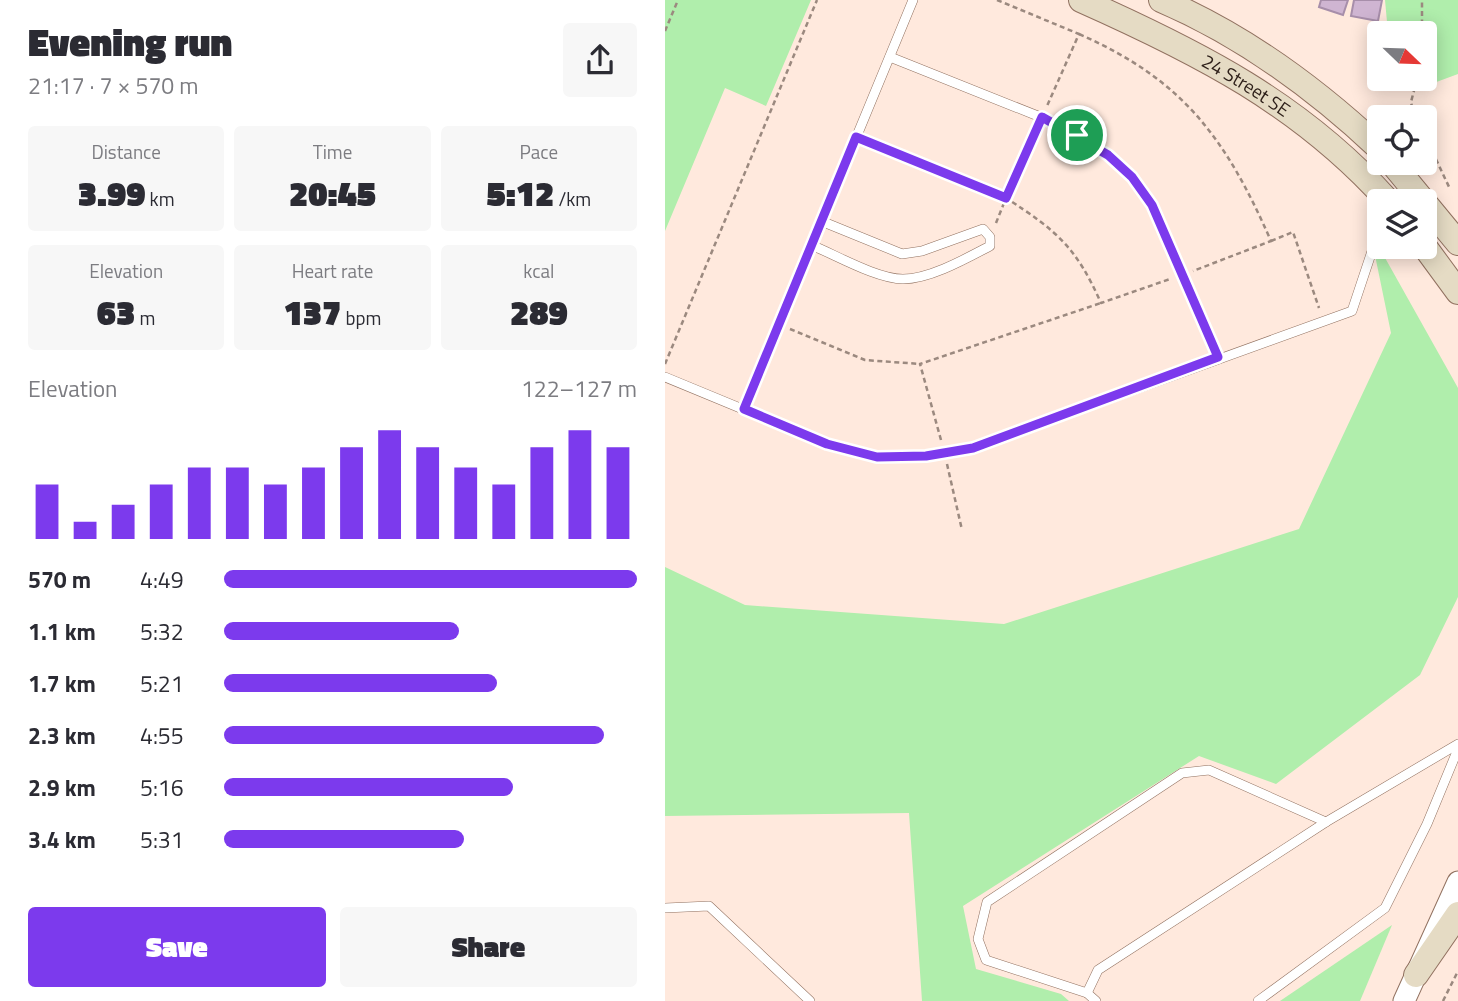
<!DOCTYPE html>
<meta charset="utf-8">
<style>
:root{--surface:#fff;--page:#f7f7f7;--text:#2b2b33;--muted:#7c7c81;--accent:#7c3aed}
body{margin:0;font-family:"Titillium Web",sans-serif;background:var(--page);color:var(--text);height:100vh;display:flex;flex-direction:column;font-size:26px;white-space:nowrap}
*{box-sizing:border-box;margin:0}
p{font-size:23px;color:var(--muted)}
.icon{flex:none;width:38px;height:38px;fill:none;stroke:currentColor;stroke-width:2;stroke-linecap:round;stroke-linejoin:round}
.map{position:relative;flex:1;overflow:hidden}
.panel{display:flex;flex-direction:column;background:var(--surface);width:665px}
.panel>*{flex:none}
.needle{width:46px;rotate:113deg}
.controls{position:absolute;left:702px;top:21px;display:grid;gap:14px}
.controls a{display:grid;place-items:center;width:70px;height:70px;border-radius:7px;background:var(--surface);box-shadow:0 4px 18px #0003;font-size:35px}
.pin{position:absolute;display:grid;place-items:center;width:60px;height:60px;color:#fff;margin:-30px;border:4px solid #fff;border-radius:50%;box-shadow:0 2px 7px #0007}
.round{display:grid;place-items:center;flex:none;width:74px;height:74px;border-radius:7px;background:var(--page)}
.head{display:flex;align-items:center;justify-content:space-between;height:119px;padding:0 28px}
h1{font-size:38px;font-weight:800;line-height:52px}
.stats{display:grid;grid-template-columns:repeat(3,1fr);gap:10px;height:119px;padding:7px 28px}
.stats div{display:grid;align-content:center;border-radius:7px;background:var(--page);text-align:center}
.stats b{font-size:35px;font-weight:800}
.stats small{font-size:19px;font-weight:400}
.stats p{font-size:19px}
.chart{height:196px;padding:14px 28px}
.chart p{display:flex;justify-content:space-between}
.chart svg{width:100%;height:126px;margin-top:7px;stroke:var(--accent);stroke-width:6}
.action{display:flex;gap:14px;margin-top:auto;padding:14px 28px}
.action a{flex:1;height:80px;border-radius:7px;background:var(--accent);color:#fff;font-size:28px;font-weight:800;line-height:80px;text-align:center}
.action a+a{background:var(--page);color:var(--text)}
ul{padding:0 28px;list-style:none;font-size:23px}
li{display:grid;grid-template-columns:112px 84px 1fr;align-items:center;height:52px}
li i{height:18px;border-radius:9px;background:var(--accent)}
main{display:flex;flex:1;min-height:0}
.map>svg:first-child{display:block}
.green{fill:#b0eeac}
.building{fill:#cfb5d2;stroke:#a78eaa;stroke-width:2}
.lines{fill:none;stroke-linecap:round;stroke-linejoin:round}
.service-casing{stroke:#917160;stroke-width:10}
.tertiary-casing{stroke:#917160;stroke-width:23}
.secondary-casing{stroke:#917160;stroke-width:26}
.path{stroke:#9b897f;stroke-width:2.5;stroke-dasharray:5 3.5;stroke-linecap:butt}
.service{stroke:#fff;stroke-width:9}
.tertiary{stroke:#fff;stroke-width:21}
.secondary{stroke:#e5dbc4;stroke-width:24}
.route-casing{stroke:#fff;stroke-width:14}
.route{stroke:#7c3aed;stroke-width:9}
.labels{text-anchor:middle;stroke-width:7;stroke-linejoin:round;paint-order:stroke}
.street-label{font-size:19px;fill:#2c1e18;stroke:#fff}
</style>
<main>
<section class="panel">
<div class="head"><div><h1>Evening run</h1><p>21:17 · 7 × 570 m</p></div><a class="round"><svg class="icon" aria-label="share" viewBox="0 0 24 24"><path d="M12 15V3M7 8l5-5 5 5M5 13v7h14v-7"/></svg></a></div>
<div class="stats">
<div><p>Distance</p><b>3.99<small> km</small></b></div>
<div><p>Time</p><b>20:45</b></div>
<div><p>Pace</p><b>5:12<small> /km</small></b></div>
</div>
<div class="stats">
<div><p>Elevation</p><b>63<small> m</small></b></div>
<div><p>Heart rate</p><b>137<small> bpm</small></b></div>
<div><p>kcal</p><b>289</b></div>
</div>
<div class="chart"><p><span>Elevation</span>122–127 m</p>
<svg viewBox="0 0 160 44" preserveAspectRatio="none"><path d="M5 44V25M15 44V38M25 44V32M35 44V25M45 44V19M55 44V19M65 44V25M75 44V19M85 44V12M95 44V6M105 44V12M115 44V19M125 44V25M135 44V12M145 44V6M155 44V12"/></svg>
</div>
<ul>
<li><b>570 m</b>4:49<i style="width:100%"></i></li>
<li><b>1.1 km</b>5:32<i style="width:57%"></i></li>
<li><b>1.7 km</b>5:21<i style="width:66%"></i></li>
<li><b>2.3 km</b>4:55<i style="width:92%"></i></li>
<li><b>2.9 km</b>5:16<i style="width:70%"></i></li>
<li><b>3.4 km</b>5:31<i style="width:58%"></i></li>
</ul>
<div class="action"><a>Save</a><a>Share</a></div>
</section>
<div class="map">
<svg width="793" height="1001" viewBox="0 0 793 1001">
<rect width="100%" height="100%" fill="#ffe9dd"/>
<g class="green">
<polygon points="0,0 146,0 101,106 60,88 0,231"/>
<polygon points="720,0 793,0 793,74 766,84 753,79 760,79 760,33 723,33"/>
<polygon points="705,231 793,388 793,597 755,675 611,784 534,756 298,906 311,969 396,994 404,1001 257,1001 244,813 0,816 0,567 80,605 339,624 634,529 726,333"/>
<polygon points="727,925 695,1001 615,1001"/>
</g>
<g class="building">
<polygon points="656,0 683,0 678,15 654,7"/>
<polygon points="689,0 717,0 713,21 686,16"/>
</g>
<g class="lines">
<defs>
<g id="service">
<polyline points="225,57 383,120 443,155 467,177 487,205 553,357"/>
<path d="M146,245C171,255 212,279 238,279C265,279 302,258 325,246V237L318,229L257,251L237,254L156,221"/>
<polyline points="0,377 162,444 212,457 261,456 308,448 687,311 714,230"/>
<polyline points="79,409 248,0"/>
<polyline points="0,908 44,906 145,1001"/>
<polyline points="422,993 433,970 661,822 793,744"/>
<polyline points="431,1001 422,993 321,960 313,939 322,902 517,773 544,770 661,822"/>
<polyline points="593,1001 720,908 762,824 793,749"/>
</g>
<polyline id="tertiary" points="739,1001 793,882"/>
<g id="secondary">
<path id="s1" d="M416,0C533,52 636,104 723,201"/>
<path d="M496,0C578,35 649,87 714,148"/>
<polyline points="727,163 793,243"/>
<polyline points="760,247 793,292"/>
<polyline points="751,975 793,914"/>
</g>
</defs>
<use href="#service" class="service-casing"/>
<use href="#tertiary" class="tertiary-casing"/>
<use href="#secondary" class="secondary-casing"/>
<g class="path">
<polyline points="332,0 414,34 382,106"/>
<polyline points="0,31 13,0"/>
<polyline points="757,33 757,0"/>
<path d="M414,34C519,80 561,139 606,241L528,271"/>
<polyline points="749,117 746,102 752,79"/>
<polyline points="760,136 785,189"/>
<polyline points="201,141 341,198 372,129"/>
<path d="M331,223L341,198C392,231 411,247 436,303L505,279"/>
<polyline points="606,241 628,232 654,308"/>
<polyline points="125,329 200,360 255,364"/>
<polyline points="0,364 152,0"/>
<polyline points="276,440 255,364 436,303"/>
<polyline points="282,464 297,530"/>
<polyline points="778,1001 793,971"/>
</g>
<use href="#service" class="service"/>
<use href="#tertiary" class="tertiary"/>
<use href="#secondary" class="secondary"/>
</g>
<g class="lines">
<defs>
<polygon id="route" points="377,117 443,155 467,177 487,205 553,357 308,448 261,456 212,457 162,444 79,409 191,137 341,198"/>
</defs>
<use href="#route" class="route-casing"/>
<use href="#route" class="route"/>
</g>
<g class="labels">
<g class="street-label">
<text dy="7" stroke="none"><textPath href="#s1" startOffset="186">24 Street SE</textPath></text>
</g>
</g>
</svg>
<div class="controls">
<a><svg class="needle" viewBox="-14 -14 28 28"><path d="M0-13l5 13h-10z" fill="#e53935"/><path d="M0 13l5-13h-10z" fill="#7c7c81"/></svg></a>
<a><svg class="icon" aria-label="locate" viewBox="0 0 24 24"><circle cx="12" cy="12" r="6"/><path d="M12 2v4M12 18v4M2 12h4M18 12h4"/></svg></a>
<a><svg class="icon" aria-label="layers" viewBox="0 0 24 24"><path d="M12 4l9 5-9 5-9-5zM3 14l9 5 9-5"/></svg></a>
</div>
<div class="pin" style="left:412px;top:135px;background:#1e9e55"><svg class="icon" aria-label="arrive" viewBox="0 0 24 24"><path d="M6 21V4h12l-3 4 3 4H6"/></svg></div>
</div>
</main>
